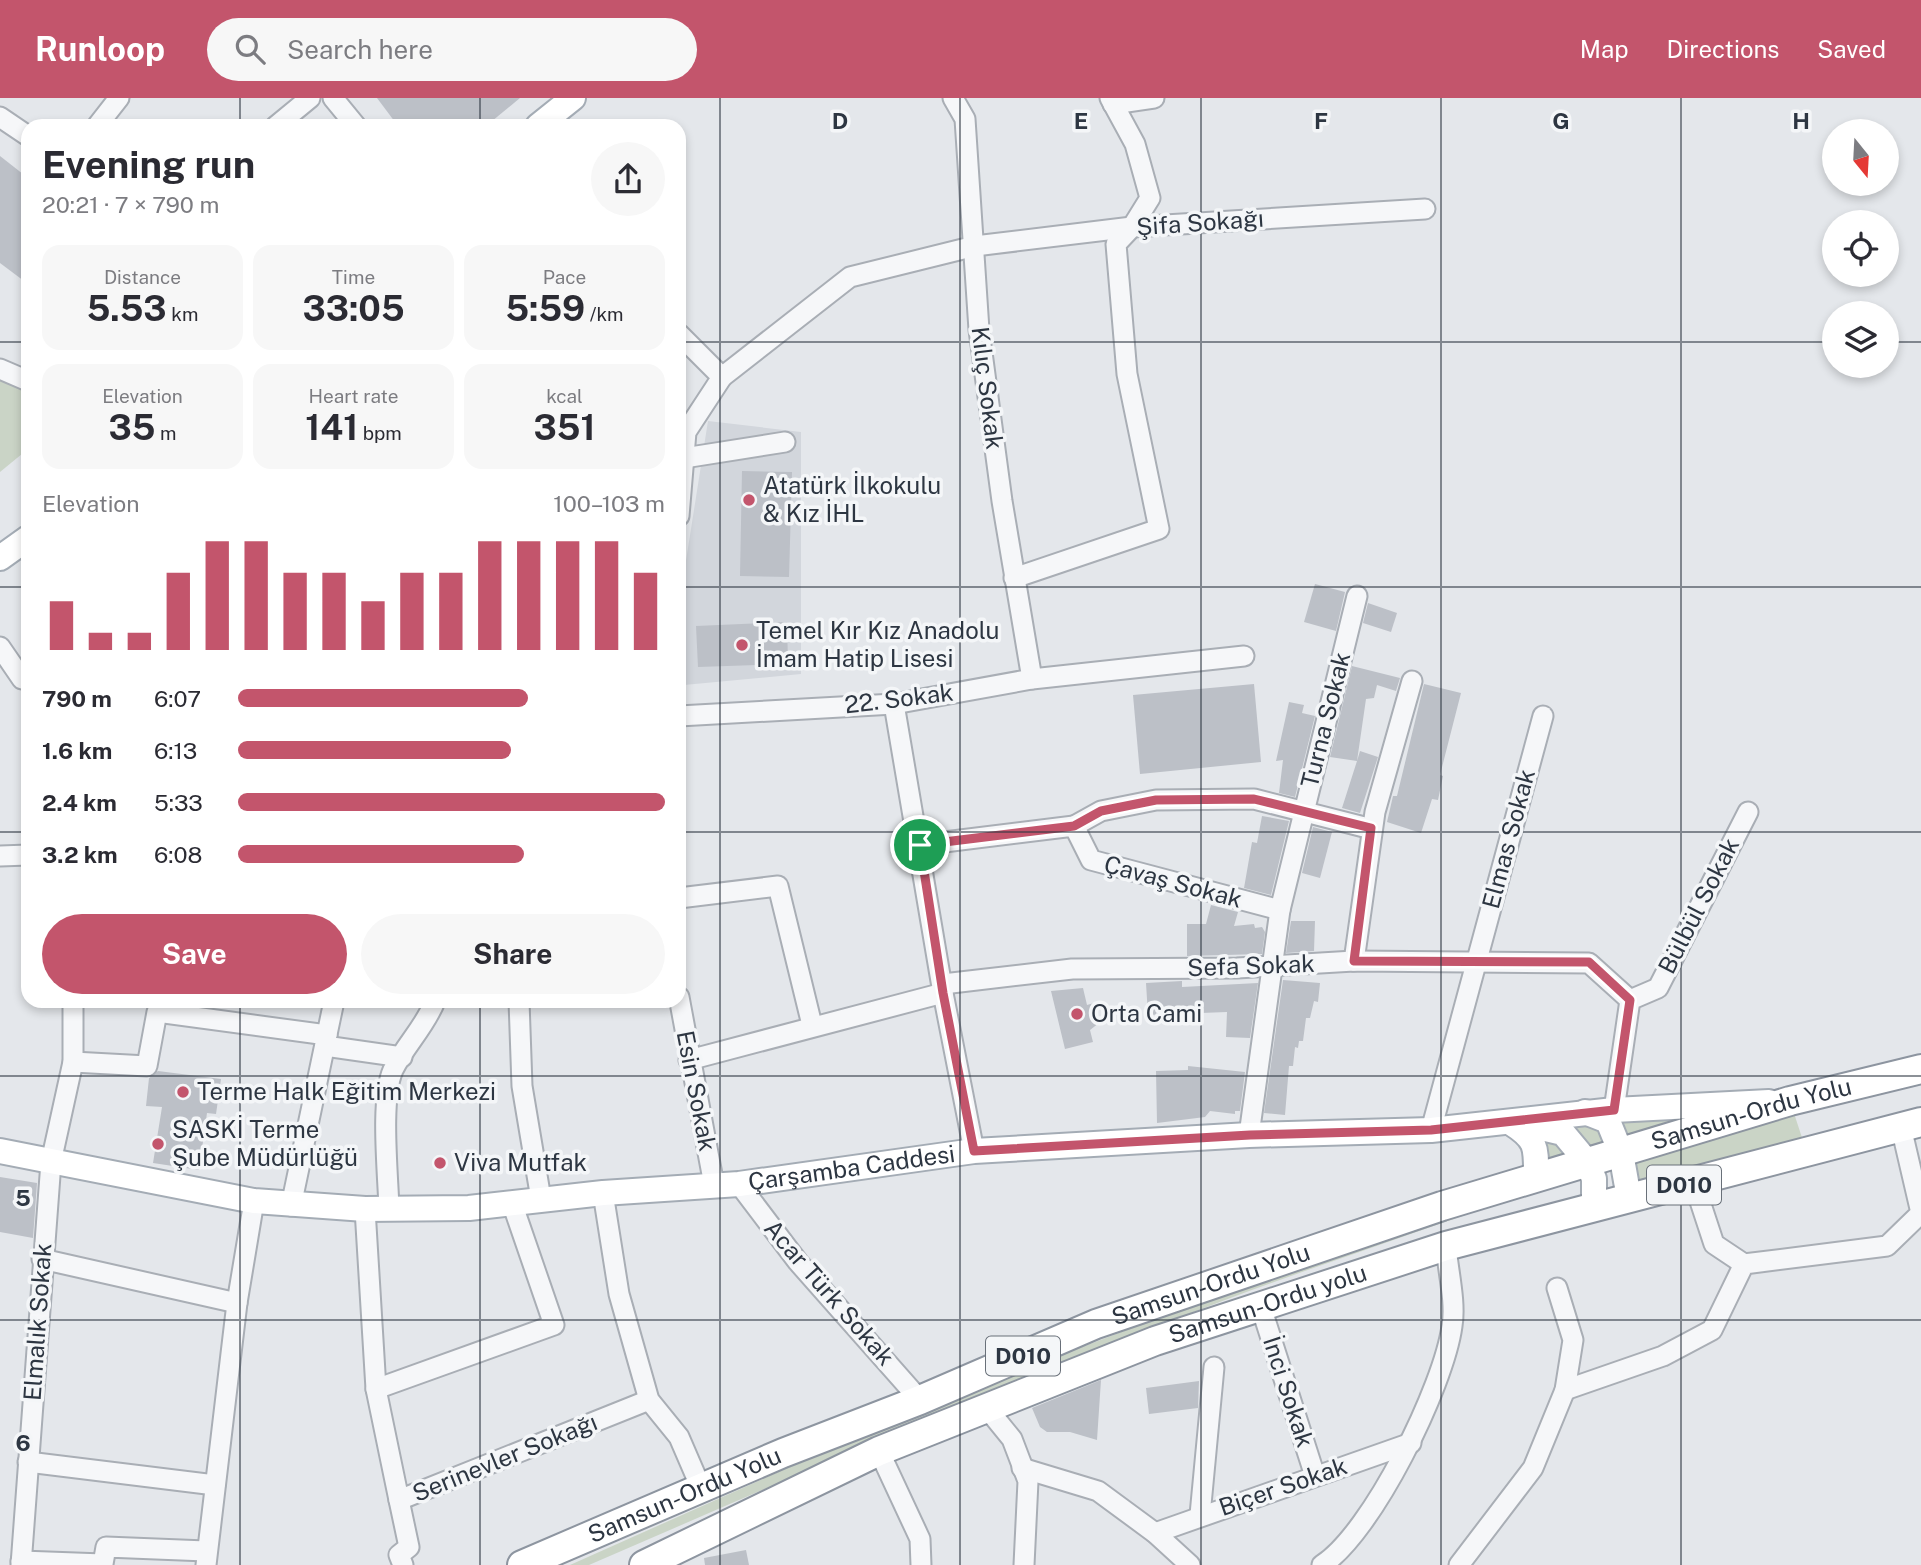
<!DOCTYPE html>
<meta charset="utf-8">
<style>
:root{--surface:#fff;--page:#f7f7f7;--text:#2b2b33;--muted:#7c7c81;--accent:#c3556c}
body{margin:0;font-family:"Public Sans",sans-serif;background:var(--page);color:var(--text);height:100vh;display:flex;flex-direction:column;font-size:26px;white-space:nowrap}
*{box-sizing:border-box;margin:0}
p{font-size:23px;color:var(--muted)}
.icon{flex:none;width:38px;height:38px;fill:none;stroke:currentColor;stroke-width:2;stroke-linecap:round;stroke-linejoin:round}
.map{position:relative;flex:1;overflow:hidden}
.side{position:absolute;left:21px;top:21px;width:665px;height:889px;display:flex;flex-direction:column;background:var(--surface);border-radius:21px;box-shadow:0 4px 10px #0003}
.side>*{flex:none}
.needle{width:46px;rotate:162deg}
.controls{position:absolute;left:1822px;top:21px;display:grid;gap:14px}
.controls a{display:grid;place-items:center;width:77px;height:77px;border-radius:50%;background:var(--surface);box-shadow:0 4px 10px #0003;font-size:35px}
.pin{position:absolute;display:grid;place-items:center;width:60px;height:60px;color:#fff;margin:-30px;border:4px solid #fff;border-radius:50%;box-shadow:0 2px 7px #0007}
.round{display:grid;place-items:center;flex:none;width:74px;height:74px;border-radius:37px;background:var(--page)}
.head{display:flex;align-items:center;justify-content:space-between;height:119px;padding:0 21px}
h1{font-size:38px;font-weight:700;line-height:52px}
.metrics{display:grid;grid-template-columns:repeat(3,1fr);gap:10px;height:119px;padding:7px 21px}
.metrics div{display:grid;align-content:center;border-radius:18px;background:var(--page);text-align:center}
.metrics b{font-size:35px;font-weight:700}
.metrics small{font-size:19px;font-weight:400}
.metrics p{font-size:19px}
.chart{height:196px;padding:14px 21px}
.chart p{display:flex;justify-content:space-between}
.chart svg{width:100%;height:126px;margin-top:7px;stroke:var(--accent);stroke-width:6}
.cta{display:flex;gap:14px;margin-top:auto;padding:14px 21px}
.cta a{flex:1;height:80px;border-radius:42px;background:var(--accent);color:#fff;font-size:28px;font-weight:700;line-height:80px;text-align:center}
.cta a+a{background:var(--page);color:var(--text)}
ul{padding:0 21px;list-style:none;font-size:23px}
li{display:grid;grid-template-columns:112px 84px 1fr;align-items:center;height:52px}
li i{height:18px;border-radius:9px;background:var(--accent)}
header{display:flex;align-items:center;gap:42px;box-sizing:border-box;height:98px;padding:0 35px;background:var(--accent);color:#fff}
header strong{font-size:33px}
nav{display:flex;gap:38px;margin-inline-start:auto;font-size:24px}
.search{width:490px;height:63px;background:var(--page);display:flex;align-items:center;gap:18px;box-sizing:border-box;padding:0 24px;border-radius:38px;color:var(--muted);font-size:26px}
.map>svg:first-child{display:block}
.built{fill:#d2d6dc}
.green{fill:#cad4c6}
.building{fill:#bcc0c7}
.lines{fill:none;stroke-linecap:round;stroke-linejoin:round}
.minor-casing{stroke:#a9aeb5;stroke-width:23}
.major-casing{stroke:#a4acb5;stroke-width:28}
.highway-casing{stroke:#8d95a0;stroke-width:32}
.minor{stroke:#f6f7f9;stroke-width:19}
.major{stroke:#fff;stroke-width:24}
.highway{stroke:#fff;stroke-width:28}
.route-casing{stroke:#fff;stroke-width:14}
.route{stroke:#c3556c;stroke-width:9}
.grid{fill:none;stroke:#2d3642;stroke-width:2;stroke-opacity:0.55}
.poi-dot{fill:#c3556c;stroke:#f4f6f8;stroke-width:2.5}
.labels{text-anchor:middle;stroke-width:7;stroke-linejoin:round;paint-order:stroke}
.shield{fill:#f4f6f8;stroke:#697079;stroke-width:2}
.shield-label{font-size:23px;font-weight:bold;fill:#2d3642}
.street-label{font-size:24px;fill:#2d3642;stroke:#f4f6f8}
.poi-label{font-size:24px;fill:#2d3642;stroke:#f4f6f8;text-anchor:start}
.grid-label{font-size:23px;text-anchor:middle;font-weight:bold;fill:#2d3642;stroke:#f4f6f8;stroke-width:7;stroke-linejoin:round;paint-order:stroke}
</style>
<header>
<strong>Runloop</strong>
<div class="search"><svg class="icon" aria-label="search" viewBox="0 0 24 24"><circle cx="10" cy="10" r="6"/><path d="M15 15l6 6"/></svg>Search here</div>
<nav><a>Map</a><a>Directions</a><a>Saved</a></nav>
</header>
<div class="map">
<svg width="1921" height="1467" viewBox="0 0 1921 1467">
<rect width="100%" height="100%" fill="#e4e7eb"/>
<polygon class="built" points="708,323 801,334 801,576 684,587 685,469"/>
<g class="green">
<polygon points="0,281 28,294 28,351 0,374"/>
<polygon points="1790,1003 1807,1055 1629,1100 1621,1055"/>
<polygon points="1713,1013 1624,1040 1618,1018"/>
<polygon points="1548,1016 1598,1020 1608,1047 1591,1051"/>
<polygon points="1543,1031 1572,1055 1549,1061"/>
<path d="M1550,1083L1551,1086C1446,1125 1338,1160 1233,1199C1015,1281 802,1375 589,1467H570L915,1313L1179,1212Z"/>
</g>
<g class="building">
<polygon points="377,0 520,0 486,28 398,28"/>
<polygon points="0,58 28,80 28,186 0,165"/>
<polygon points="742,373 792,374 789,479 740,478"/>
<polygon points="1315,486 1345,494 1336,533 1304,524"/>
<polygon points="1368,505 1397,515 1391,534 1363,525"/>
<polygon points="787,524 788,566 698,569 696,528"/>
<polygon points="1352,568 1400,580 1396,593 1377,587 1374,600 1366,601 1357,663 1360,653 1378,659 1360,715 1342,710 1357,663 1330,659"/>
<polygon points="1254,586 1261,664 1140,676 1133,597"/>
<polygon points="1424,586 1461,595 1440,677 1443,678 1438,702 1432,701 1421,735 1387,724 1393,698 1397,698"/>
<polygon points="1289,604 1304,607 1302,615 1315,618 1295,699 1279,695 1283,662 1276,663"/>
<polygon points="1262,718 1289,723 1271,797 1244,790 1252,744 1257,745"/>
<polygon points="1313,729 1332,734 1320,780 1302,775"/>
<polygon points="1211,807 1238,814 1234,828 1254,826 1255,830 1262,829 1265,834 1262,856 1187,858 1187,826 1206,826"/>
<polygon points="1291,823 1315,823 1314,853 1286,855"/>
<polygon points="1283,882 1320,885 1318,904 1314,903 1310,920 1306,920 1303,943 1299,943 1298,950 1295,949 1293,968 1289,968 1285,1017 1264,1015"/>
<polygon points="1182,883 1182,889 1258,885 1250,940 1226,939 1227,914 1148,917 1146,885"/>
<polygon points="1083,890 1087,907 1094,905 1099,925 1090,932 1093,944 1065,951 1051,893"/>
<polygon points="1188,968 1245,974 1240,1013 1235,1013 1235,1016 1210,1013 1205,1019 1157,1025 1156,973 1188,972"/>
<polygon points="158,973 221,981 216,1016 207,1015 199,1072 153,1065 162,1009 146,1008 149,980"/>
<polygon points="0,1079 37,1085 33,1140 0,1134"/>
<polygon points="1101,1282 1097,1342 1070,1334 1047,1334 1040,1329 1032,1310"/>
<polygon points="1199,1283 1198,1310 1149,1316 1146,1290"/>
<polygon points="746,1452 749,1467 705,1467 704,1460"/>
</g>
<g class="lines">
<defs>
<g id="minor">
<polyline points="333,0 356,28"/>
<polyline points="953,0 965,21 979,232 1002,403 1032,581"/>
<polyline points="1113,6 1154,0"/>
<polyline points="0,19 28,38"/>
<polyline points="97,28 119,0"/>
<polyline points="276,28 310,0"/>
<polyline points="679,236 722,279 686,334 679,418"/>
<polyline points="0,271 28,283"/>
<polyline points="722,279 850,179 975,148 1132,129 1425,111"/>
<polyline points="684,360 785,344"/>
<polyline points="1014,480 1159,431 1127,276 1116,146 1132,129 1150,100 1135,46 1110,0"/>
<polyline points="0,549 22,581"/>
<polyline points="894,606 943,895 974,1053"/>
<polyline points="679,618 894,606 1032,581 1244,558"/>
<polyline points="1074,728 1101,713 1156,702 1254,701 1372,731"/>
<polyline points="920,747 1074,728 1091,762 1280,812"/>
<polyline points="0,758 28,757"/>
<polyline points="679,800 778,788 812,927"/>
<polyline points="1354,863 1375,714 1412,583"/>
<polyline points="943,886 1072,871 1237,870 1354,863 1589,865 1630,902"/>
<polyline points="679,899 714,1087"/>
<polyline points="519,903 522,988 541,1101"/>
<polyline points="325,948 402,959"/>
<polyline points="689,962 943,895"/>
<polyline points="73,964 147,968 157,914 327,937"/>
<polyline points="1614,1012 1630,902 1658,890 1748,714"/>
<polyline points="1431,1032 1543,618"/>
<polyline points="1249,1037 1280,812 1357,498"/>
<polyline points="1694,1085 1714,1146 1744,1166"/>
<polyline points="739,1086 798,1164 920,1302"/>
<polyline points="603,1095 619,1196 649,1302 679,1339 701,1390"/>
<polyline points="291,1108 334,903"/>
<polyline points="365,1111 376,1291 399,1402 649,1302"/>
<path d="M389,1111C388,1076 380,1001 393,972C405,947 425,929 435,903"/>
<polyline points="42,1161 237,1205"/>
<polyline points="1261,1209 1315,1378"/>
<polyline points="376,1291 554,1227 512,1105"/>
<polyline points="1565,1292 1663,1258 1712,1232 1744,1166 1887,1148 1921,1115 1901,1029"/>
<polyline points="986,1309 1012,1341 1028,1383 1024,1467"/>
<polyline points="879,1353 920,1441 921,1467"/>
<polyline points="28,1364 215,1387"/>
<polyline points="1022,1370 1098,1393 1155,1435 1190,1467"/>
<polyline points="399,1402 409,1449 399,1457 403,1467"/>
<polyline points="1200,1417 1214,1269"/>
<polyline points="1155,1435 1411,1345"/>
<polyline points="21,1463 103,1466 106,1449 206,1453"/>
<polyline points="21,1467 51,1064 73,964 73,903"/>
<polyline points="206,1467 237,1205 254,1103"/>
<path d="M1322,1467C1372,1435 1444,1288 1452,1228C1456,1204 1448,1173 1446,1148"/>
<polyline points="1459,1467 1533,1370 1565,1292 1573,1242 1557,1190"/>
</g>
<g id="major">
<polyline points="538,28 573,0"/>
<polyline points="0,460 28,440"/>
<polyline points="1585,1014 1608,1023 1621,1055 1629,1100"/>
<path d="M1511,1025C1538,1042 1536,1050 1536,1080"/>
<polyline points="1529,1027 1563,1035 1588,1065 1594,1081 1594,1108"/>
<path id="s1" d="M0,1053L254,1103L365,1111L469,1110L603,1095L739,1086L974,1053L1249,1037L1431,1032L1614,1012L1769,1004"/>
</g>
<g id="highway">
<path id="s2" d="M522,1467L783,1355L920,1302L1096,1226L1442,1108L1790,1003L1921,971"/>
<path id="s3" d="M644,1467L879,1353L1155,1243L1446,1148L1921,1024"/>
</g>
</defs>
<use href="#minor" class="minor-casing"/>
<use href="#major" class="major-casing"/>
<use href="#highway" class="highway-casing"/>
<use href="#minor" class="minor"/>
<use href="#major" class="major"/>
<use href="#highway" class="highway"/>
</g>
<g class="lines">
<defs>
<polygon id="route" points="1254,701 1371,730 1354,863 1589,864 1630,902 1614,1012 1431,1032 1250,1037 974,1053 943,895 920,747 1074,728 1101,713 1156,702"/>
</defs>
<use href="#route" class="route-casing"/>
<use href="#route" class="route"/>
</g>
<path class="grid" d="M240,0V28M480,0V28M720,0V1467M960,0V1467M1201,0V1467M1441,0V1467M1681,0V1467M0,244H28M679,244H1834M1886,244H1921M0,489H28M679,489H1921M0,734H28M679,734H1921M240,903V1467M480,903V1467M0,978H1921M0,1222H1921"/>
<g class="poi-dot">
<circle cx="749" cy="402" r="7"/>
<circle cx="742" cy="547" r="7"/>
<circle cx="1077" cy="916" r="7"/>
<circle cx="183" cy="994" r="7"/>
<circle cx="158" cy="1046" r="7"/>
<circle cx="440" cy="1065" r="7"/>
</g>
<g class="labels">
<g class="shield">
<rect x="1647" y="1067.5" width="74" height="39" rx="5"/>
<rect x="986" y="1238.5" width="74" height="39" rx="5"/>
</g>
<g class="shield-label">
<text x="1684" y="1095">D010</text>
<text x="1023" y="1266">D010</text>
</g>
<g class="street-label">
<text transform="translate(1200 125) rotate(-4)" y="8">Şifa Sokağı</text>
<text transform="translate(987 290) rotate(83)" y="8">Kılıç Sokak</text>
<text transform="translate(899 601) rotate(-7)" y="8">22. Sokak</text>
<text transform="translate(1326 622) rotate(-76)" y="8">Turna Sokak</text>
<text transform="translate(1509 741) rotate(-75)" y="8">Elmas Sokak</text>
<text transform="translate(1173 784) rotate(15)" y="8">Çavaş Sokak</text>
<text transform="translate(1699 808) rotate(-63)" y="8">Bülbül Sokak</text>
<text transform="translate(1251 868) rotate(-2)" y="8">Sefa Sokak</text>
<text transform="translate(696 993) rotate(79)" y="8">Esin Sokak</text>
<text dy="8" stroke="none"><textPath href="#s2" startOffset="1311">Samsun-Ordu Yolu</textPath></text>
<text dy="8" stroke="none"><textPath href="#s1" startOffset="859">Çarşamba Caddesi</textPath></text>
<text dy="8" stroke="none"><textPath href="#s2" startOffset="744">Samsun-Ordu Yolu</textPath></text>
<text transform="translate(829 1195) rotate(49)" y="8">Acar Türk Sokak</text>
<text dy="8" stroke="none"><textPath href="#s3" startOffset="677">Samsun-Ordu yolu</textPath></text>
<text transform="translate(38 1224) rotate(-86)" y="8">Elmalık Sokak</text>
<text transform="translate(1288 1294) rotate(72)" y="8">İnci Sokak</text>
<text transform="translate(505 1360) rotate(-22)" y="8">Serinevler Sokağı</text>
<text transform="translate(1283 1389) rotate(-19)" y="8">Biçer Sokak</text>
<text dy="8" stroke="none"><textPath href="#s2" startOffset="177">Samsun-Ordu Yolu</textPath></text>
</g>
<g class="poi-label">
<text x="763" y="396">Atatürk İlkokulu<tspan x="763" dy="28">&amp; Kız İHL</tspan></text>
<text x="756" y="541">Temel Kır Kız Anadolu<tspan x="756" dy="28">İmam Hatip Lisesi</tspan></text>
<text x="1091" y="924">Orta Cami</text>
<text x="197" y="1002">Terme Halk Eğitim Merkezi</text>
<text x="172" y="1040">SASKİ Terme<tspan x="172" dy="28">Şube Müdürlüğü</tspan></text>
<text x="454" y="1073">Viva Mutfak</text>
</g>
</g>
<g class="grid-label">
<text x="840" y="31">D</text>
<text x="1081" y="31">E</text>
<text x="1321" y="31">F</text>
<text x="1561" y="31">G</text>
<text x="1801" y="31">H</text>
<text x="23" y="1108">5</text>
<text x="23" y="1353">6</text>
</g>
</svg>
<div class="controls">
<a><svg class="needle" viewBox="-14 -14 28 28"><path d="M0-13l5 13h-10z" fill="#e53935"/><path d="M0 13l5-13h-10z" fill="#7c7c81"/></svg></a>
<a><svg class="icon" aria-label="locate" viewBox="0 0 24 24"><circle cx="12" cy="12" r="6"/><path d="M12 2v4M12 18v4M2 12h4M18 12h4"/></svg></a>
<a><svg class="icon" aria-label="layers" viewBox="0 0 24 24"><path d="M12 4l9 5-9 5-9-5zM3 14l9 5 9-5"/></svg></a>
</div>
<div class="pin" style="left:920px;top:747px;background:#1e9e55"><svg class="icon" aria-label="arrive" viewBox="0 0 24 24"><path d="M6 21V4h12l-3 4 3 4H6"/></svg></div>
<section class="side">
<div class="head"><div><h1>Evening run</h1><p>20:21 · 7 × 790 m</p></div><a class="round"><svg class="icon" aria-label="share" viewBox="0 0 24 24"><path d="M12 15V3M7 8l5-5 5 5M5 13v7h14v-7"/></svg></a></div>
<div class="metrics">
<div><p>Distance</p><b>5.53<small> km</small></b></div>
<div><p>Time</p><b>33:05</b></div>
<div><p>Pace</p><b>5:59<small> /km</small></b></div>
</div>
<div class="metrics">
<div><p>Elevation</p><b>35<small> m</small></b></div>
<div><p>Heart rate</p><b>141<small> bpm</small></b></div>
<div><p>kcal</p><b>351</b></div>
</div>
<div class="chart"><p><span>Elevation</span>100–103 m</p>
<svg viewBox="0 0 160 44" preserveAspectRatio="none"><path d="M5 44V27M15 44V38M25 44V38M35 44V17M45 44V6M55 44V6M65 44V17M75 44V17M85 44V27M95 44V17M105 44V17M115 44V6M125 44V6M135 44V6M145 44V6M155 44V17"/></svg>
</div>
<ul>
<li><b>790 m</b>6:07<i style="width:68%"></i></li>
<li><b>1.6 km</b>6:13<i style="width:64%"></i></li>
<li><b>2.4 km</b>5:33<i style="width:100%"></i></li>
<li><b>3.2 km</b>6:08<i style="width:67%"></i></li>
</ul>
<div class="cta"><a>Save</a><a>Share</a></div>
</section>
</div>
